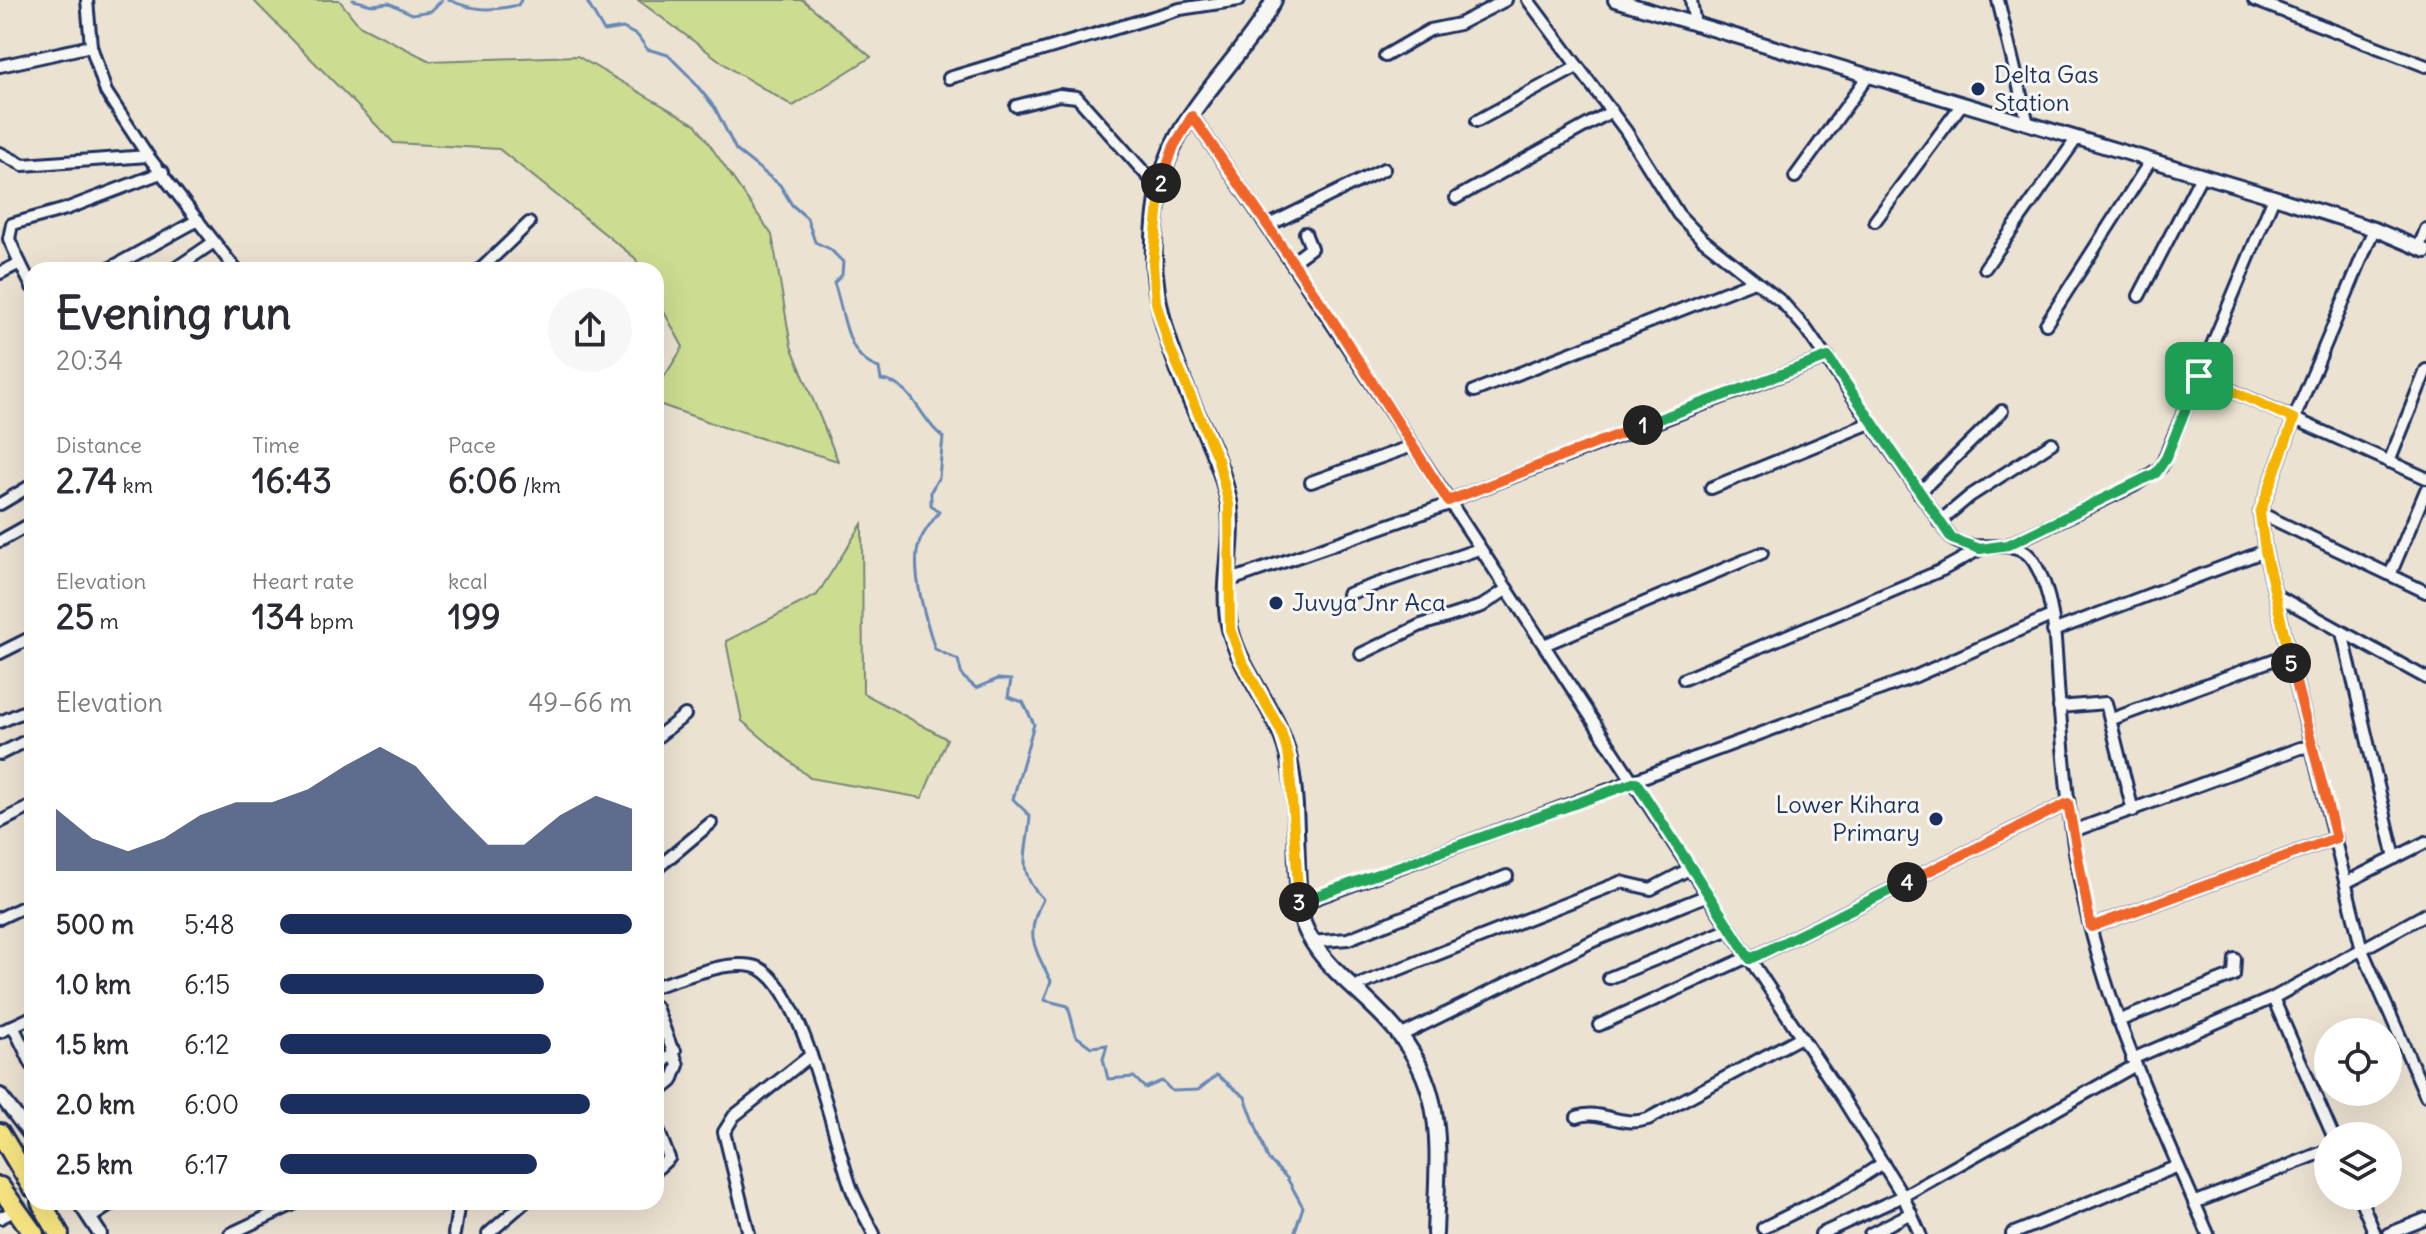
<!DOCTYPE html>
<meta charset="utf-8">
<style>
:root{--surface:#fff;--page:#f7f7f7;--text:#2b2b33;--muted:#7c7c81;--accent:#1b2f5e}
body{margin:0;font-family:Delius,sans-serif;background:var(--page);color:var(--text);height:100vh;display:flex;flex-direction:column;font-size:30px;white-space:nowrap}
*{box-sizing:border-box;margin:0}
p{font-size:26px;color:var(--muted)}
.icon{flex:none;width:44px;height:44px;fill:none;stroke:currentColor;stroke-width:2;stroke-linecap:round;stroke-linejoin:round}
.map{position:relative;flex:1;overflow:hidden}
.drawer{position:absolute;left:24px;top:262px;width:640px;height:948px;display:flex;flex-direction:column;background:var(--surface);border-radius:24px;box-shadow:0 8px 32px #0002}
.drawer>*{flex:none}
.fabs{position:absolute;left:2314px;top:1018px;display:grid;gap:16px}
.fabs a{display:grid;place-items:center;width:88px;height:88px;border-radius:50%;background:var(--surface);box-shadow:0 8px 32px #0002;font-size:40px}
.pin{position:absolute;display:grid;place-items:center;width:68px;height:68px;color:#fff;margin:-34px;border-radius:16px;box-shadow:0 4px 12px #0006}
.km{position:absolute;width:40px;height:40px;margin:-20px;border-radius:50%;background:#222;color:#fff;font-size:22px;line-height:40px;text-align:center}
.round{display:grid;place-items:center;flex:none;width:84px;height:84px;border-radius:42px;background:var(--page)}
.headline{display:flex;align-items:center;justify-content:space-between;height:136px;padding:0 32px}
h1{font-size:44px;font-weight:700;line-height:60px}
.metrics{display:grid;grid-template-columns:repeat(3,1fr);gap:12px;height:136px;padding:8px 32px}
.metrics div{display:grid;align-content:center}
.metrics b{font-size:34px;font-weight:700}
.metrics small{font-size:22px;font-weight:400}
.metrics p{font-size:22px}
.chart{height:224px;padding:16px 32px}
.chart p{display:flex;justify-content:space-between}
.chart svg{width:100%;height:144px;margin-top:8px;fill:var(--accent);opacity:.7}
ul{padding:0 32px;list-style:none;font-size:26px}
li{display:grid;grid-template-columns:128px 96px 1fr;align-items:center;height:60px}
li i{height:20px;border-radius:10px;background:var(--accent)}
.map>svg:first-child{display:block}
.green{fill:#ccdd91;stroke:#748678;stroke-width:2}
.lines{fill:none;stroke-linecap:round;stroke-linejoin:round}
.stream{stroke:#6588b6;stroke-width:3}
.minor-casing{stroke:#1b2f5e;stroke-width:16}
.tertiary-casing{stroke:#1b2f5e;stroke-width:18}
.secondary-casing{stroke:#1b2f5e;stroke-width:20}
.trunk-casing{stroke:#1b2f5e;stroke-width:24}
.minor{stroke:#f6f6f2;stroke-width:10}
.tertiary{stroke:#f6f6f2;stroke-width:12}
.secondary{stroke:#f6f6f2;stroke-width:14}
.trunk{stroke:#f6e381;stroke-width:18}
.split-1-casing{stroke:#fff;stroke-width:16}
.split-2-casing{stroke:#fff;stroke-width:16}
.split-3-casing{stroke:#fff;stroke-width:16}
.split-4-casing{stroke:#fff;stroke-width:16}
.split-5-casing{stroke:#fff;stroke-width:16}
.split-6-casing{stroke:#fff;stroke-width:16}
.split-1{stroke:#22a559;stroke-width:10}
.split-2{stroke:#f0652b;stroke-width:10}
.split-3{stroke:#f5b400;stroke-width:10}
.split-4{stroke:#22a559;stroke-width:10}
.split-5{stroke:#f0652b;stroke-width:10}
.split-6{stroke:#f5b400;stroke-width:10}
.poi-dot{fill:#1b2f5e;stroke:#f6f6f2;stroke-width:3}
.labels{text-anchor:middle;stroke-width:6;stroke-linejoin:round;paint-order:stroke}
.poi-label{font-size:24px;fill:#1b2f5e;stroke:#f6f6f2;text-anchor:start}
</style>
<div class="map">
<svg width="2426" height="1234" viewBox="0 0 2426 1234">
<rect width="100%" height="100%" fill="#ece2d2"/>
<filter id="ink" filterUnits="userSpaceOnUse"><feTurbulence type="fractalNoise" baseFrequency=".0125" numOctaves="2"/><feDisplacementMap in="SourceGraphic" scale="16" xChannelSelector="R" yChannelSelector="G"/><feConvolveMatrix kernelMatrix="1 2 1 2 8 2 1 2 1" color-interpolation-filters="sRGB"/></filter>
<g filter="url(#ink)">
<g class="green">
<polygon points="253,0 339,0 359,25 430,61 577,56 696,125 772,235 791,346 838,461 723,427 656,403 656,390 683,347 656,297 656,270 642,270 635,258 499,149 394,143"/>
<polygon points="638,0 803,0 871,57 793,106 734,71"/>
<polygon points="862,524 863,693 947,739 922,798 810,778 742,721 726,641 817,595"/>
</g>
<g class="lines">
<g class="stream">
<polyline points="353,0 372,5 389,3 412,14 431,11 442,0"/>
<path d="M449,0C474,11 492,11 518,5L521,0"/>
<path d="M586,0L604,31L623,28L638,36L647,49L668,55L689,76L715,108L736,150L780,185L792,205L807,218L815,242L830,249L843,262L842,275L834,283C845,313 845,358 879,368L881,380C914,383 920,421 943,437L939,477L931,491V505L939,512C932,522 922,533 919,544C910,570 927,624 935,649L958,660L962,676L976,688L998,679L1011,680L1008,697L1023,702L1034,724L1013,799L1030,816C1028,853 1014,870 1043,899C1024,935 1034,947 1051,981L1044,1000L1068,1006L1076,1036L1091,1047L1107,1045L1103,1059L1108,1079L1134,1077L1145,1088L1162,1081L1172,1091L1198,1090L1217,1075L1245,1097L1268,1159L1287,1178L1303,1207L1294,1234"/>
</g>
<defs>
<g id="minor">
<polyline points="87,0 91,46 106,92 148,156 236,270"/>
<path d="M1528,0L1626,131L1678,214L1702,239L1782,302L1806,329L1952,539C1980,557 2016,532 2034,562C2058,600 2055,656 2059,699C2064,761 2069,824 2081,886C2105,1009 2159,1120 2208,1234"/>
<polyline points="1691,0 1695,25"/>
<polyline points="1998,0 2028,124"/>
<polyline points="2254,0 2426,66"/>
<polyline points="1385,56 1430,30 1459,24 1506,0"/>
<polyline points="0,66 91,46"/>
<polyline points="949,78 1180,9 1239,0"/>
<polyline points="1016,106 1059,95 1077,97 1160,190"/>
<path d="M1192,116C1414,440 1624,773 1843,1099L1903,1196L1920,1234"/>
<polyline points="1477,121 1577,67"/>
<polyline points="0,153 23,165 148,156"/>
<polyline points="1795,177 1868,76"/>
<polyline points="1456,198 1612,111"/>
<polyline points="1875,221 1962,104"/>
<polyline points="1267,226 1384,169"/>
<polyline points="2374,229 2294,419 2260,513 2265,551 2289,654 2362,950 2426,1096"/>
<polyline points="2419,247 2426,229"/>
<polyline points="1292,262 1311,248 1305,233"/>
<polyline points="20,263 32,287"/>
<polyline points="1985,268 2077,138"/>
<polyline points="107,270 198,220"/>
<polyline points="173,270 214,242"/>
<polyline points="480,270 529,223"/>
<polyline points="0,273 20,263 9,239 12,224 66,209 163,172"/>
<polyline points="2139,296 2201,176"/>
<polyline points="2046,324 2151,160"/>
<polyline points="2199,376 2426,478"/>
<polyline points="1474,391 1754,281"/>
<polyline points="2389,462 2426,370"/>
<polyline points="1311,482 1412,446"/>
<polyline points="1711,488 1870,423"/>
<polyline points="1919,493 2002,411"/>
<polyline points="1448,501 1828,357"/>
<polyline points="0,504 32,485"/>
<polyline points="2260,513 2426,592"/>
<polyline points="1939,522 1970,496 2052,443"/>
<polyline points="0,541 32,523"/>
<polyline points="2008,545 2135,485 2161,467 2274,197"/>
<polyline points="2390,575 2426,490"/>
<polyline points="1228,581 1449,504"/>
<polyline points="1348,594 1479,549"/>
<polyline points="2276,595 2426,678"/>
<polyline points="2053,631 2265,551"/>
<polyline points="2342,632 2395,858"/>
<polyline points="1544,645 1762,553"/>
<polyline points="0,653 32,637"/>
<polyline points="1361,654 1421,625 1482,606 1507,589"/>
<polyline points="1684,679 1942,570 1980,549"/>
<polyline points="2059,707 2106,703 2133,811"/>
<polyline points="2112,719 2289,654"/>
<polyline points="0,722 32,708"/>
<polyline points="656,738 685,715"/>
<polyline points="0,754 32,738"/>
<polyline points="0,822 32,806"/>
<polyline points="2073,831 2300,748 2313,747"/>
<polyline points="656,869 711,823"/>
<polyline points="2347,882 2426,842"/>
<polyline points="1300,904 1916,676 2051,616"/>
<polyline points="0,918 32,903"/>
<polyline points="2091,927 2336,838"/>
<polyline points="1311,942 1348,939 1507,876"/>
<polyline points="1750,959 2068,803"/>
<polyline points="1609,978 1730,929"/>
<path d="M656,986C685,978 722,961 752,966C802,974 834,1144 852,1190C858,1205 867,1220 874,1234"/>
<polyline points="1354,987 1621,882 1651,889 1691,868"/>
<polyline points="2273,998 2333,1136"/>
<polyline points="656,1007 678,1065 672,1081 656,1094"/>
<polyline points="2118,1021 2234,975 2235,959"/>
<polyline points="1599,1025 1748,957"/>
<polyline points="13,1026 32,1065"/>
<polyline points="0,1032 32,1017"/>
<polyline points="1400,1036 1593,941 1708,895"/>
<polyline points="2132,1059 2273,998 2426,914"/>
<polyline points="656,1070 675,1051"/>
<path d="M1577,1117C1600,1108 1620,1128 1648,1119L1801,1037"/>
<polyline points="656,1124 669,1158 657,1169"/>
<polyline points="2359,1196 2375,1234"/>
<polyline points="2194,1203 2328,1150"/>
<polyline points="0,1218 18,1209"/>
<polyline points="90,1218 115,1202"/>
<polyline points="1763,1228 1846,1187 1883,1163"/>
<polyline points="230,1234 298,1202"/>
<polyline points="454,1234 459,1202"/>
<polyline points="488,1234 525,1202"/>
<polyline points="749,1234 724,1132 734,1116 811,1055"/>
<polyline points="1821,1234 1903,1196 2134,1066"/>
<polyline points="1870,1234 1911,1213"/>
<polyline points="2012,1234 2178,1166"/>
<polyline points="2388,1234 2426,1219"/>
</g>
<g id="tertiary">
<polyline points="1615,0 2274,197 2374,229 2426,251"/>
<polyline points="0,1095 32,1137"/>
<polyline points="79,1202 100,1234"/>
</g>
<path id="secondary" d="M1274,0C1243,60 1177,110 1162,178C1143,264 1158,322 1191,401C1206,435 1222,466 1229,502C1236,544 1220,588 1230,629C1241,674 1277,709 1288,755C1301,809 1292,868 1303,923C1317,959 1347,981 1374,1007C1450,1078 1438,1140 1435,1234"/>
<g id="trunk">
<polyline points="0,1133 32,1187"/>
<polyline points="0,1187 34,1234"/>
<polyline points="41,1202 59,1234"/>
</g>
</defs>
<use href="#minor" class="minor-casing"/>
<use href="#tertiary" class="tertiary-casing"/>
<use href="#secondary" class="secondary-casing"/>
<use href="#trunk" class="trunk-casing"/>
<use href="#minor" class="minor"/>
<use href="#tertiary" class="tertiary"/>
<use href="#secondary" class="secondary"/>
<use href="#trunk" class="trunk"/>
</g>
</g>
<g class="lines" filter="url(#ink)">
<defs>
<polyline id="split-1" points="1643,425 1828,357 1952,539 1980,549 2008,545 2156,473 2166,458 2199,376"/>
<polyline id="split-2" points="1161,183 1174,146 1192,116 1330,316 1448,501 1643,425"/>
<polyline id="split-3" points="1161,183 1153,264 1156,302 1168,343 1218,460 1229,505 1230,629 1241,659 1281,731 1289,758 1299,902"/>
<polyline id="split-4" points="1299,902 1636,782 1750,959 1907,882"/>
<polyline id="split-5" points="1907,882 2068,803 2091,927 2336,838 2291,663"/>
<polyline id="split-6" points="2199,376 2294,419 2260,513 2265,551 2291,663"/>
</defs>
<use href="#split-1" class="split-1-casing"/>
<use href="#split-2" class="split-2-casing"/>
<use href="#split-3" class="split-3-casing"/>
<use href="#split-4" class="split-4-casing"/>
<use href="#split-5" class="split-5-casing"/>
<use href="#split-6" class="split-6-casing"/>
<use href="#split-1" class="split-1"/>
<use href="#split-2" class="split-2"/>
<use href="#split-3" class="split-3"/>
<use href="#split-4" class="split-4"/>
<use href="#split-5" class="split-5"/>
<use href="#split-6" class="split-6"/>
</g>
<g class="poi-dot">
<circle cx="1978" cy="89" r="8"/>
<circle cx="1276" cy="603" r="8"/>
<circle cx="1936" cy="819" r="8"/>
</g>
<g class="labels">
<g class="poi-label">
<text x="1994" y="83">Delta Gas<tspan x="1994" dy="28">Station</tspan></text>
<text x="1292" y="611">Juvya Jnr Aca</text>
<text x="1920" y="813" text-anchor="end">Lower Kihara<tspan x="1920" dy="28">Primary</tspan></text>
</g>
</g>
</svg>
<div class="fabs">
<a><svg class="icon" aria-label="locate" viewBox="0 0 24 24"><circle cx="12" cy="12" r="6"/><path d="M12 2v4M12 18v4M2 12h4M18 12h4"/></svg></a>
<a><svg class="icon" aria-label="layers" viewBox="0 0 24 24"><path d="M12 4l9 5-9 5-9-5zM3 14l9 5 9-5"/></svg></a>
</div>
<div class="pin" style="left:2199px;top:376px;background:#1e9e55"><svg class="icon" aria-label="arrive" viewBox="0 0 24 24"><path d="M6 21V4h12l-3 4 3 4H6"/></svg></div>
<b class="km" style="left:1643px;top:425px">1</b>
<b class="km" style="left:1161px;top:183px">2</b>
<b class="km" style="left:1299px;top:902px">3</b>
<b class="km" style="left:1907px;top:882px">4</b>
<b class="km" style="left:2291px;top:663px">5</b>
<section class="drawer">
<div class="headline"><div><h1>Evening run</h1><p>20:34</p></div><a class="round"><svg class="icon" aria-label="share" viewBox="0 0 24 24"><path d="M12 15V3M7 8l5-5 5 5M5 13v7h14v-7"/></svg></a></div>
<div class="metrics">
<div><p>Distance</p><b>2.74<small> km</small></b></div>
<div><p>Time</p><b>16:43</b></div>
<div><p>Pace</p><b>6:06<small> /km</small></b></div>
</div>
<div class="metrics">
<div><p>Elevation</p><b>25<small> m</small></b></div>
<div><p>Heart rate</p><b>134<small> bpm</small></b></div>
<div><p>kcal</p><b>199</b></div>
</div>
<div class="chart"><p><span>Elevation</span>49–66 m</p>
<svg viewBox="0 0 160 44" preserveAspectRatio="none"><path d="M0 44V25L10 34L20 38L30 34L40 27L50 23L60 23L70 19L80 12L90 6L100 12L110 25L120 36L130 36L140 27L150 21L160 25V44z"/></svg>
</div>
<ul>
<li><b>500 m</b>5:48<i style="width:100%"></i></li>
<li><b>1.0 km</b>6:15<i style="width:75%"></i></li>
<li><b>1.5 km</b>6:12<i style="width:77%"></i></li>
<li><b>2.0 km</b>6:00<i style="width:88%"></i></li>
<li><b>2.5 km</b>6:17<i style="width:73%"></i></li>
</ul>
</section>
</div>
